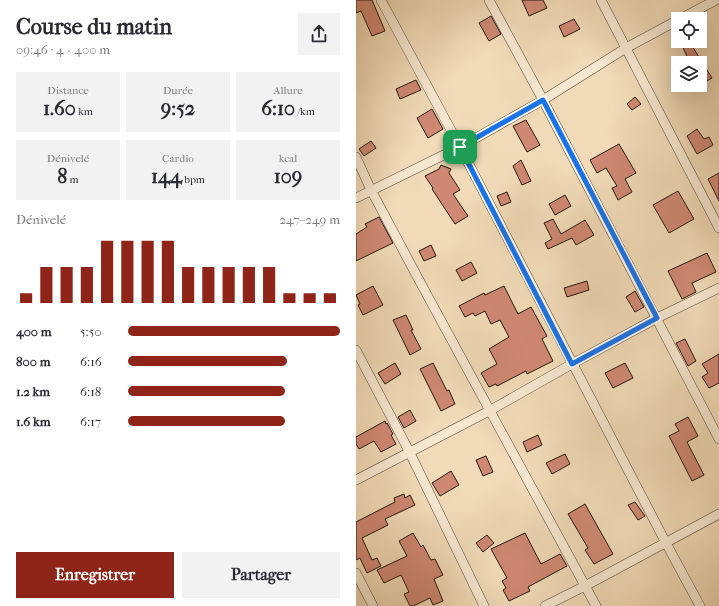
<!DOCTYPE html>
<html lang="fr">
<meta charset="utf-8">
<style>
:root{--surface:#fff;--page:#f2f2f3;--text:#2b2b33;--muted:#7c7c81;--accent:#8f2418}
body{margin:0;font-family:"IM FELL French Canon",serif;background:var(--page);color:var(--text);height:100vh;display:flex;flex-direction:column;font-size:15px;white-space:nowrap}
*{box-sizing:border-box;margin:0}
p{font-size:13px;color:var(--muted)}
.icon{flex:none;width:22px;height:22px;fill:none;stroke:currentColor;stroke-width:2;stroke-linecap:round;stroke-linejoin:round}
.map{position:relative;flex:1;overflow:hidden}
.drawer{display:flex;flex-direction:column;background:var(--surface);width:356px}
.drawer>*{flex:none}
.controls{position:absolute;left:315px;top:12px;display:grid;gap:8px}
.controls a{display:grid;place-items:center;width:36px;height:36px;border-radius:0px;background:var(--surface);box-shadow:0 4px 16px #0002;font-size:20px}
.pin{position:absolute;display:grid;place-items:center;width:34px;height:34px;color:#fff;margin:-17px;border-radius:8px;box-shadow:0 2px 6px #0006}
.round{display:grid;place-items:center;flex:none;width:42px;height:42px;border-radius:0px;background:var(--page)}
.overview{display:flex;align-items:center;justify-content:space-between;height:68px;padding:0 16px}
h1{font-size:22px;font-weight:800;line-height:30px}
.stats{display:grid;grid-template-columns:repeat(3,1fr);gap:6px;height:68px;padding:4px 16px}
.stats div{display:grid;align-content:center;border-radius:0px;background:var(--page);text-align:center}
.stats b{font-size:20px;font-weight:800}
.stats small{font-size:11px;font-weight:400}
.stats p{font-size:11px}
.chart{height:112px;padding:8px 16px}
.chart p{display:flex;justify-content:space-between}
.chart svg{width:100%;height:72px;margin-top:4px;stroke:var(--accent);stroke-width:6}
.action{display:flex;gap:8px;margin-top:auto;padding:8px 16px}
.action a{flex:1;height:46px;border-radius:0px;background:var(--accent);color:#fff;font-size:16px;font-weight:800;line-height:46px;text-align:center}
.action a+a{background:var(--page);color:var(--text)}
ul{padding:0 16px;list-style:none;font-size:13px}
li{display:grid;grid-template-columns:64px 48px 1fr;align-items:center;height:30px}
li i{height:10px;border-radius:5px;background:var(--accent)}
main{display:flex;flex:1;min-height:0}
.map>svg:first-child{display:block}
.building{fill:#cf8873;stroke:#24190e}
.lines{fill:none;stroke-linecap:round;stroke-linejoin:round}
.minor-casing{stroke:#574938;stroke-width:10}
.minor{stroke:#f6e7d0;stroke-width:9}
.route-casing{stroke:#fff;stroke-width:8}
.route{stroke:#1a73e8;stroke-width:5}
</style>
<main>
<section class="drawer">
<div class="overview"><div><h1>Course du matin</h1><p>09:46 · 4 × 400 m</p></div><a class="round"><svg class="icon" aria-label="share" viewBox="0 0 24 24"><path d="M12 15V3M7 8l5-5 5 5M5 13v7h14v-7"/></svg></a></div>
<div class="stats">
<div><p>Distance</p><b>1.60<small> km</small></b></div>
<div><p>Durée</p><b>9:52</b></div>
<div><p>Allure</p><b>6:10<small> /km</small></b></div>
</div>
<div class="stats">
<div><p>Dénivelé</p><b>8<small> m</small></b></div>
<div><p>Cardio</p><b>144<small> bpm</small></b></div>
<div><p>kcal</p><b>109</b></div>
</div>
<div class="chart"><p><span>Dénivelé</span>247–249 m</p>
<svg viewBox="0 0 160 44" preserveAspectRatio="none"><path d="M5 44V38M15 44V22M25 44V22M35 44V22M45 44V6M55 44V6M65 44V6M75 44V6M85 44V22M95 44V22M105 44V22M115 44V22M125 44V22M135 44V38M145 44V38M155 44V38"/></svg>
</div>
<ul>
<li><b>400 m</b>5:50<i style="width:100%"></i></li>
<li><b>800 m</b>6:16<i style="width:75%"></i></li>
<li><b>1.2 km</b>6:18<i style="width:74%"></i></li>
<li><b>1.6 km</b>6:17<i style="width:74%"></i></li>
</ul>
<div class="action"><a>Enregistrer</a><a>Partager</a></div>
</section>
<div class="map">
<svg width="363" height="606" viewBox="0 0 363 606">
<rect width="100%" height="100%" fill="#f1dab7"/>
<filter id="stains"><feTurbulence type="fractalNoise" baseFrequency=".005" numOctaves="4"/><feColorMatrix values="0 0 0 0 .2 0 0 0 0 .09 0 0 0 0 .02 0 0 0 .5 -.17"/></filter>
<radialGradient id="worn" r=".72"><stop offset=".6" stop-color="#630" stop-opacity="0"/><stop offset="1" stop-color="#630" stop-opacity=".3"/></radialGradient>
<g class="building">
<polygon points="0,0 16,0 29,31 16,36 5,11 0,13"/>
<polygon points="166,0 187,0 191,8 173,16"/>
<polygon points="135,16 145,34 133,41 123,23"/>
<polygon points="218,19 224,29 208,37 203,26"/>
<polygon points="324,41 333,41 356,78 344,85 344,63 334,63"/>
<polygon points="60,80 65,90 44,99 40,89"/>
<polygon points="279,97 285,104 276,110 271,104"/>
<polygon points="76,109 87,129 72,138 61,118"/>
<polygon points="170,120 184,145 171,152 157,126"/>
<polygon points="341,129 348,139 353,137 357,145 341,154 331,136"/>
<polygon points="15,141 20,148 8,156 3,149"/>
<polygon points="263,144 280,173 269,179 276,192 262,200 256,188 261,186 250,168 241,173 234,160"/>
<polygon points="165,160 175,181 166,185 157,166"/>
<polygon points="85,165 95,169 93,173 104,190 97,194 112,216 99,224 76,189 77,188 69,176 83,169"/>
<polygon points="363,173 363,201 352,179"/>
<polygon points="322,191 338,219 313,233 297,205"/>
<polygon points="151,192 155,202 145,206 141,196"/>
<polygon points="209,195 215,206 199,215 193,204"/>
<polygon points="23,217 37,243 0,261 0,234 11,227 9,224"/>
<polygon points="197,219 205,234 229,220 238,235 220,245 216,238 192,249 189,243 196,239 188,223"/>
<polygon points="75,245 80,256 68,261 63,251"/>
<polygon points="351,253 360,272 336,283 340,292 326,299 312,271"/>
<polygon points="115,262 121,273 106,281 100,270"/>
<polygon points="231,281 233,290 211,297 208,288"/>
<polygon points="17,286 27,305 7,315 2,305 4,304 0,295"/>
<polygon points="148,286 162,314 175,307 191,336 186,339 197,361 171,374 170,371 141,386 140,384 133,387 125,373 141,364 133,349 153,337 144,320 135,324 129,311 119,316 117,313 109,317 103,306 128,293 129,295"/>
<polygon points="279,291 288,307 279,312 270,297"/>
<polygon points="50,315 57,330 55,330 65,349 54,355 37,320"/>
<polygon points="329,339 340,361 332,366 320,343"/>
<polygon points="363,354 363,383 353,388 346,377 352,373 346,364"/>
<polygon points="39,363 45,374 29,384 22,373"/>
<polygon points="77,363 91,391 93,390 99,404 85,411 64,369"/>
<polygon points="269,363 277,378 257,388 249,373"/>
<polygon points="54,410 60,421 48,428 42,417"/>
<polygon points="332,417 342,436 331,442 348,475 336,481 313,436 323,431 319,424"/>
<polygon points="29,421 30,424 31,423 37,434 35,435 40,444 25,452 18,441 3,449 0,444 0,437"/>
<polygon points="182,435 186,445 171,452 167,442"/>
<polygon points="209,454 214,464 196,474 190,463"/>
<polygon points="130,456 137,472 127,476 120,460"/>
<polygon points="95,471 103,485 84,496 76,483"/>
<polygon points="48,494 49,498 54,495 59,505 29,519 32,525 6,538 16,560 21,558 25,566 11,573 4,558 0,560 0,522 39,502 38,498"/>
<polygon points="279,502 289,516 282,520 272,505"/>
<polygon points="229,504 257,554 238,564 229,550 232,548 212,514"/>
<polygon points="57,533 65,547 67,545 75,560 79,559 87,575 78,579 87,601 77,605 74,598 57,606 54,606 48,594 53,592 45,575 28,583 21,570 51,556 43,541"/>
<polygon points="169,533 185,564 204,554 211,566 172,587 174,591 153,601 147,590 150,588 146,581 151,578 135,549"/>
<polygon points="131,535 138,543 127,552 120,543"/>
</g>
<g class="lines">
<defs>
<g id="minor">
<polyline points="25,0 104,147 310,543 344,606"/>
<polyline points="133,0 187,100 363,439"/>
<polyline points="245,0 363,228"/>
<polyline points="324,19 360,0"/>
<polyline points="0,157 15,190 63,280 240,606"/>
<polyline points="0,198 104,147 187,100 270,48 322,20"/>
<polyline points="0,350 53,451 128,606"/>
<polyline points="0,480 133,411 216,364 301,318 363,288"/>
<polyline points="0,573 17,606"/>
<polyline points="189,606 229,586 363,514"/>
</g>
</defs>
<use href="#minor" class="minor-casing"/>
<use href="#minor" class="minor"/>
</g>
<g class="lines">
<defs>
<polygon id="route" points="187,100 301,318 216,364 104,147"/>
</defs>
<use href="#route" class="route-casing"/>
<use href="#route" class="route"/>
</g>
<rect width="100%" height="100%" filter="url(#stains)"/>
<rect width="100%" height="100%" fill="url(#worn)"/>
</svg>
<div class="controls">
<a><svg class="icon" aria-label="locate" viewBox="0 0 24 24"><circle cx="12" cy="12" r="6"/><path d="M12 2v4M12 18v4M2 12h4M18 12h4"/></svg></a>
<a><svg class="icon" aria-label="layers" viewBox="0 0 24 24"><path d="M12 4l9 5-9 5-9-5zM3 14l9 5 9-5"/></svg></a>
</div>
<div class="pin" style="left:104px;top:147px;background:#1e9e55"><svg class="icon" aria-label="arrive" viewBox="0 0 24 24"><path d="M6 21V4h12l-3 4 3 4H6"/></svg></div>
</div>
</main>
